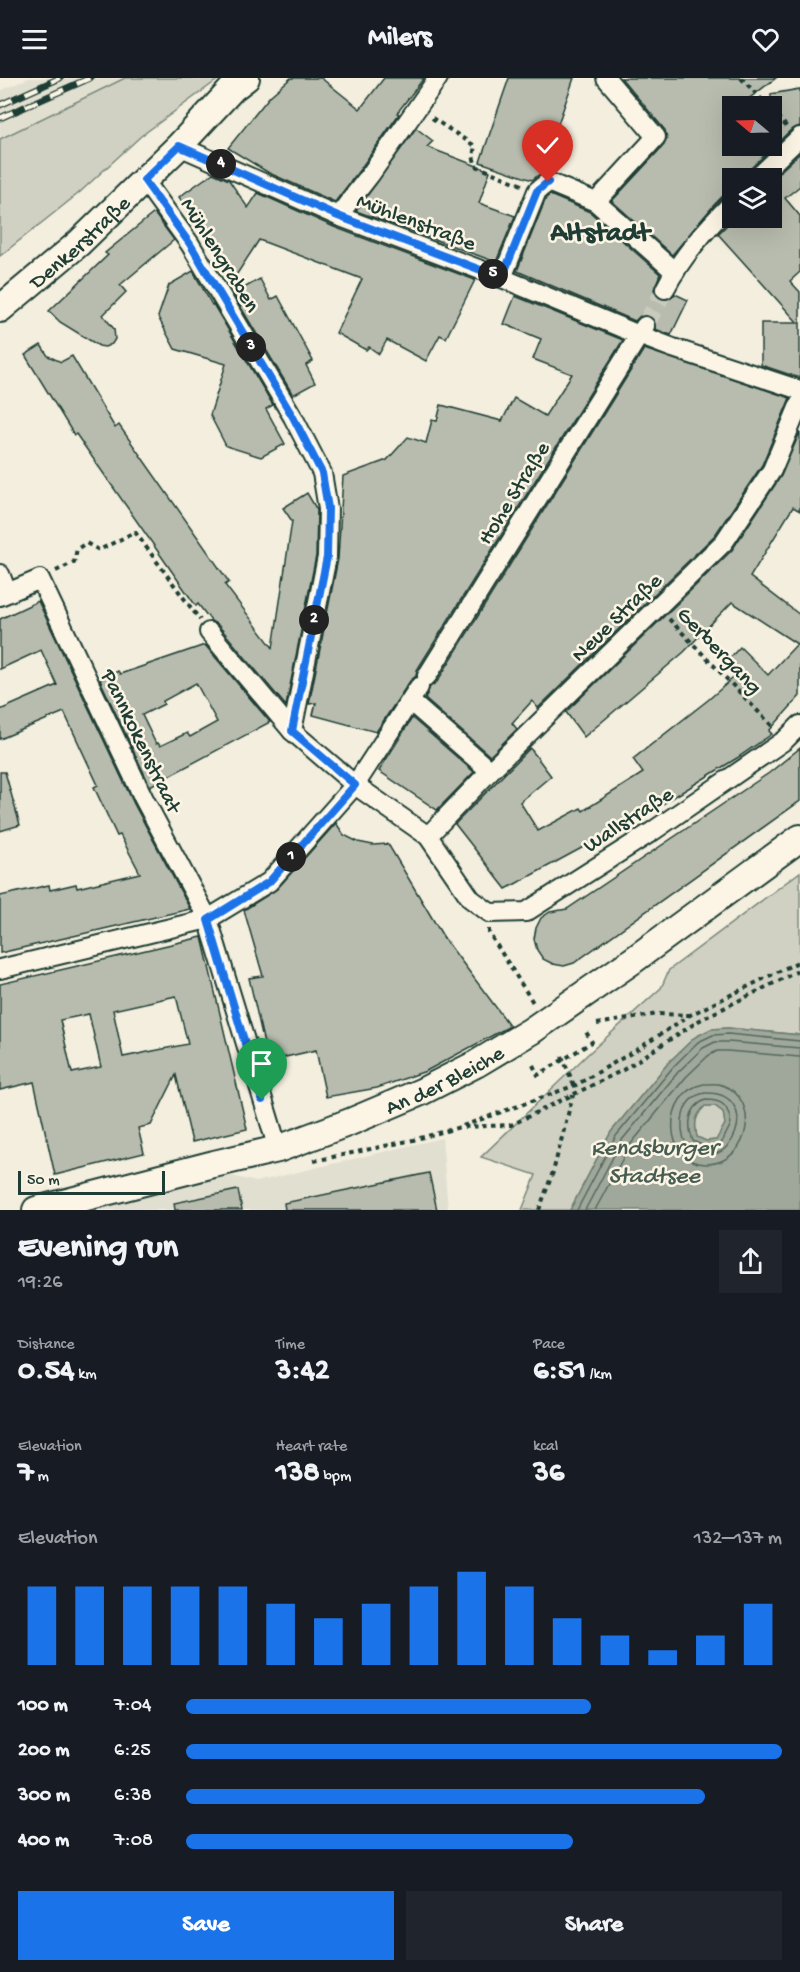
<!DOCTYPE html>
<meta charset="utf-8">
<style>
:root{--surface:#171b24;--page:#20242c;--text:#f1f3f6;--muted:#9ea1a6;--accent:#1a73e8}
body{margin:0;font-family:"Gochi Hand",sans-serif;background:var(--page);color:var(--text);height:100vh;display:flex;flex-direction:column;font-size:22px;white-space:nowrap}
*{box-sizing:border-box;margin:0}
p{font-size:20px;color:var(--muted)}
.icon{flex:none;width:33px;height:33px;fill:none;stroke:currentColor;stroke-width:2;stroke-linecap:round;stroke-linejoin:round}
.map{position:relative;height:1132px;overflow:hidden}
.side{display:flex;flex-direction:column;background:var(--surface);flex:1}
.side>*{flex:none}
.needle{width:39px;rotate:289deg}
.buttons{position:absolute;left:722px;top:18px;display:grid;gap:12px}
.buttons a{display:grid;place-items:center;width:60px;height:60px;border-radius:0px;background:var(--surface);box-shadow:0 6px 24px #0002;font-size:30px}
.scale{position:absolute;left:18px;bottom:15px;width:147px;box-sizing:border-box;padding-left:6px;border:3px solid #1f3d34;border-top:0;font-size:16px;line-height:21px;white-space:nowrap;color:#1f3d34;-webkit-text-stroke:4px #fcf5e5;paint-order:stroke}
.pin{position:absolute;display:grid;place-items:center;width:51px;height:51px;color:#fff;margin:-62px -26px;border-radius:50% 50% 50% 0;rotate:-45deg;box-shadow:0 0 6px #0007}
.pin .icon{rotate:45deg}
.km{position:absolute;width:30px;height:30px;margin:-15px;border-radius:50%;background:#222;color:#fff;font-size:16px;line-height:30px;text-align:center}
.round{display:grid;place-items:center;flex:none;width:63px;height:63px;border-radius:0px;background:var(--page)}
.head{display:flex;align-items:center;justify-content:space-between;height:102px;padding:0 18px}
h1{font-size:33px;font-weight:700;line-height:45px}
.stats{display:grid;grid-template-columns:repeat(3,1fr);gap:9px;height:102px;padding:6px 18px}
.stats div{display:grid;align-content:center}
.stats b{font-size:30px;font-weight:700}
.stats small{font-size:16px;font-weight:400}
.stats p{font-size:16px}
.chart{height:168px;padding:12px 18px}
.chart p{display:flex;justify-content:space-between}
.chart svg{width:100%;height:108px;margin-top:6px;stroke:var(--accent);stroke-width:6}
.cta{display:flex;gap:12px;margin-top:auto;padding:12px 18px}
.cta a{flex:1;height:69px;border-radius:0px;background:var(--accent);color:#fff;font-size:24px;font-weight:700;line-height:69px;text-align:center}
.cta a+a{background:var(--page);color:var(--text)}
ul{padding:0 18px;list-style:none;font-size:20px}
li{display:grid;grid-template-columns:96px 72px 1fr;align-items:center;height:45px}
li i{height:15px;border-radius:8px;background:var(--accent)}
header{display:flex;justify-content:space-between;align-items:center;height:78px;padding:0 18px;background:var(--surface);font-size:27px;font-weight:700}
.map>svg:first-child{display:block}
.built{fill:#e1dfd0}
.green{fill:#d0d1c2;stroke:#78877b;stroke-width:1.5}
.water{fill:#a0a89b;stroke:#6c7d72;stroke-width:1.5;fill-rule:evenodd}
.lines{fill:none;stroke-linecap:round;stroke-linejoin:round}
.shore{stroke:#53685d;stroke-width:1.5}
.building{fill:#b8bcae;stroke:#1f3d34;stroke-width:1.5;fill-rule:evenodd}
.street-tunnel{stroke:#c9cbbc;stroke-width:18;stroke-dasharray:18 9;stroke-linecap:butt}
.street-casing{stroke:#1f3d34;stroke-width:22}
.secondary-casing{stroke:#1f3d34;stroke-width:30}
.path{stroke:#1f3d34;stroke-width:4;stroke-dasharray:4.5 4.5;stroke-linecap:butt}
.street{stroke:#fcf5e5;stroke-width:18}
.secondary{stroke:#fcf5e5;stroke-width:26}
.rail-casing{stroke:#1f3d34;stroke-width:7}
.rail{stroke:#fcf5e5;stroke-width:4.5;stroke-dasharray:14;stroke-linecap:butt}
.route-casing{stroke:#fff;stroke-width:12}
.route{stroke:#1a73e8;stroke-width:8}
.labels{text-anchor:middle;stroke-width:5;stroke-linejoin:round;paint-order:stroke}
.street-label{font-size:22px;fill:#1f3d34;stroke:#fcf5e5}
.water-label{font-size:24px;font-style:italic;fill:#465d53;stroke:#fcf5e5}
.district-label{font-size:28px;font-weight:bold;fill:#1f3d34;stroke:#fcf5e5}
</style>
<header><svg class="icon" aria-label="menu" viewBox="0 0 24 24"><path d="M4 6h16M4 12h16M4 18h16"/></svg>Milers<svg class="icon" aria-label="heart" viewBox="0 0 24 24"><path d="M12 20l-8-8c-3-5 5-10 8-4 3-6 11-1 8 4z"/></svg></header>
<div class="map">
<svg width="800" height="1132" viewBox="0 0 800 1132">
<rect width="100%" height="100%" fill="#f3eede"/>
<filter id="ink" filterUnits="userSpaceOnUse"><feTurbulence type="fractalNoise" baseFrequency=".0167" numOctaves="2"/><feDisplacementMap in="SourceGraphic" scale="12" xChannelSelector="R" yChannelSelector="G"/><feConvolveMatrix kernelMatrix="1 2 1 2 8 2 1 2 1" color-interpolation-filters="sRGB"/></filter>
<g filter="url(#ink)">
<g class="built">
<polygon points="29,0 127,0 0,61 0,13"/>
<polygon points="442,1060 448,1132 53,1132 208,1092 256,1104"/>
</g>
<g class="green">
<polygon points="125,0 220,0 141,58 79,115 0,178 0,61"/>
<polygon points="800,794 800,957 728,950 711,951 695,959 669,984 611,1054 570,1132 522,1132 536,1097 481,1079 588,976 661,910 669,892"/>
<path d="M705,1028H715L723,1034L725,1046L717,1062L706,1063L697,1059C694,1045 695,1038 705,1028Z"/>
</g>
<path class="water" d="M728,950L800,957V1132H570L611,1054L669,984L695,959L711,951ZM705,1028H715L723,1034L725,1046L716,1062L706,1063L697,1059C694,1045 695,1038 705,1028Z"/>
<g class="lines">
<g class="shore">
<path d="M704,1006C710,1006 717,1005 722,1007C761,1020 751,1084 708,1086C662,1088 661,1013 704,1006Z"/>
<path d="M705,1015C766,1013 731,1106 687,1068C677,1049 681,1019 705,1015Z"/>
<path d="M705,1022C724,1022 728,1028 731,1046L721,1066L706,1069L693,1063C687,1047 688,1030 705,1022Z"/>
<polyline points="577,1132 616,1058 674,988 698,964 713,957 728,956 800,963"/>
<polyline points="585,1132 622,1062 679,993 703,970 715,964 728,964 800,970"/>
<polyline points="595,1132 630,1067 686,999 708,978 717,973 727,973 800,979"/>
</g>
</g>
<g class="building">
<polygon points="291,0 321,0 360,31 384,0 424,0 397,35 399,36 361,90 335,124 269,95 228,70 270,18"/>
<polygon points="509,0 574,0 541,95 532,102 480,84"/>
<polygon points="621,0 776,0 739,28 732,28 732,68 771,68 771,16 800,11 800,48 792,51 749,92 746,100 732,100 732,114 724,117 714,127 672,177 612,123 664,67 667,61 665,52"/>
<polygon points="416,50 433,63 427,69 490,93 479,125 515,138 496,184 356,133"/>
<polygon points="800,75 800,108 785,120 800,138 800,194 790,203 800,214 800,300 761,287 761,245 798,245 718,156 734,140 771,140 771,102"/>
<polygon points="213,95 229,102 248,130 258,115 334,149 475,202 446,260 440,257 426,283 387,262 379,276 369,269 366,272 336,255 362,201 259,162 235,199 179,119"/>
<polygon points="550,117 590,134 660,196 654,211 655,216 659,220 666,222 671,220 675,216 688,222 671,257 655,251 655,243 650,238 640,238 635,243 517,193 546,120"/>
<polygon points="154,135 174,162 120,207 126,214 103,237 114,251 115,261 112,266 105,269 99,268 60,244 49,233 108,177 105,175"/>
<polygon points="193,193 212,227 213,226 273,327 266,331 285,366 261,379 226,368 210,337 226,286 175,271 158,239 169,207"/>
<polygon points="260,201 271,222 278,218 313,283 306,287 315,305 293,317 233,216"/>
<polygon points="515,218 623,262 417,592 416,598 410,603 376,654 313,637 316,625 309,626 338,481 343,398 387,382 408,359 426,365 432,342 437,343 441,327 502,343 514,320 545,338 572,296 533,281 541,261 504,246"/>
<polygon points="41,267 48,278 61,284 72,278 115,350 119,347 229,504 225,507 273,570 292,443 283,430 307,415 317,432 316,478 286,628 218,547 211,543 198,526 196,528 76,356 74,357 25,277"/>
<polygon points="644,271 790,320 762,387 715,457 538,630 532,623 512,645 517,651 490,678 425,621 430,609 437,604"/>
<polygon points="800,354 800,433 793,429 750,499 800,537 800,618 769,653 772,656 737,680 661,727 506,811 455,746 530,670 551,698 520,724 538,753 581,730 583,733 643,695 633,681 708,622 739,595 727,583 740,569 768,597 797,566 732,524 684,574 584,659 566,634 732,472 781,398"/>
<polygon points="38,523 134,726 190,831 0,875 0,818 49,807 50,812 76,806 77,810 140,795 120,757 117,758 94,709 98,707 64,634 0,661 0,632 57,607 41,572 0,591 0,541"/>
<path d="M205,567L270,644L150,708L100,602L118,593L120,596ZM196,605L217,644L190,659L187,655L160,668L158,665L156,666L142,637L164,626L163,623Z"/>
<polygon points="412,640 474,694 437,732 379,693"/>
<polygon points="800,670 800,723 574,885 564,888 553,886 543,881 537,872 534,861 536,850 541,840 550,834 567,831 769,695"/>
<polygon points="0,694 5,694 20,747 0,753"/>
<polygon points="336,745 344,757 358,764 373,767 388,766 444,860 510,948 426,993 377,1010 326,1019 316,972 268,983 249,900 263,898 244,832 277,811"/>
<path d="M202,859L247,1051L192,1064L176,997L151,1047L138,1050L144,1075L55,1097L34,1004L0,1012V906ZM176,918L188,966L123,979L113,932ZM89,936L101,989L72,995L60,942Z"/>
<polygon points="429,1095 437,1132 285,1132 284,1125"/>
<polygon points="238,1112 242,1132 175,1132 174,1125"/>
</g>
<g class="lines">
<polyline class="street-tunnel" points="645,248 665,211"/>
<defs>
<g id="street">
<polyline points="179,68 338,138 502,200 639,257 673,270 800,312"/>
<polyline points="757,100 800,59"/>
<polyline points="144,102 190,166 293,339 322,395 328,431 327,479 292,653"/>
<polyline points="596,124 656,59 606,0"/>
<polyline points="338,138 370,97 438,0"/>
<polyline points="502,200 537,113 548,104 596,124 675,194"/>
<path d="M665,211C682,178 706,151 732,125"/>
<polyline points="0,496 7,514"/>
<polyline points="40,501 144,721 208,841 278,1071"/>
<polyline points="0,518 38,502"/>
<polyline points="209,554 292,653 355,707 428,758 471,821 490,835 526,834 653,753 785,662 800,647"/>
<polyline points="427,598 645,248"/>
<polyline points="411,624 490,693"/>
<polyline points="428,758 490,693 724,464 772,392 800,325"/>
<polyline points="0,891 208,841 269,804 355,707 419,609"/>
</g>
<g id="secondary">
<path id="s1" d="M0,231L79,165L179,68L233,10L246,0"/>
<path id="s2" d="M36,1132L214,1086L278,1071L350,1044L421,1014L476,986L531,953L632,883L800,760"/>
</g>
</defs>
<use href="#street" class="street-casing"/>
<use href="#secondary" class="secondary-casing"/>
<g class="path">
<polyline points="741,0 768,28"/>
<polyline points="771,32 787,49"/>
<polyline points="432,40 475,68 473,78 476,88 522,107"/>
<polyline points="56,493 74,484 77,471 86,465 99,472 135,454 200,542"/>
<polyline points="669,541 774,650"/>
<polyline points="489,851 489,855 534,926"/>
<polyline points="597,946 658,936 690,937"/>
<polyline points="562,978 575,1010"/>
<polyline points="533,987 538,997 592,964 586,954"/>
<polyline points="464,1049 511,1047 623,992 700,942 800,892"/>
<polyline points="314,1083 413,1062 460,1049 576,1007 638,971 690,937 800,883"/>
<polyline points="539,1132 553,1094 573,1017"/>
</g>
<use href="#street" class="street"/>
<use href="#secondary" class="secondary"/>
<defs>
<g id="rail">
<polyline points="0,27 60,0"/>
<polyline points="0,40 90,0"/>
</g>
</defs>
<use href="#rail" class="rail-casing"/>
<use href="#rail" class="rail"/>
</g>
</g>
<g class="lines" filter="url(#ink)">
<defs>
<polyline id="route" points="262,1022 208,842 269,804 355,707 292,653 327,479 328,430 322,395 293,339 190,166 144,102 179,68 338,138 502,200 537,113 548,104"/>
</defs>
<use href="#route" class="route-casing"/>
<use href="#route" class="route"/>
</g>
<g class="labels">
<g class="street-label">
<text transform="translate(417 142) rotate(21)" y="8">Mühlenstraße</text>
<text dy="8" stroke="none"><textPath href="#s1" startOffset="104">Denkerstraße</textPath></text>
<text transform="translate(222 176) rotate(58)" y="8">Mühlengraben</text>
<text transform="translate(512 414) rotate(-58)" y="8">Hohe Straße</text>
<text transform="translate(615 538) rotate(-44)" y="8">Neue Straße</text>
<text transform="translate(721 571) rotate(46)" y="8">Gerbergang</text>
<text transform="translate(143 662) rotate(64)" y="8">Pannkokenstraat</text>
<text transform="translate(627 740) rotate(-33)" y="8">Wallstraße</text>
<text dy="8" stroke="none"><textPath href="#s2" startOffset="430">An der Bleiche</textPath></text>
</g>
<g class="water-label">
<text x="654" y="1076">Rendsburger<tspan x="654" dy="28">Stadtsee</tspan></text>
</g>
<g class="district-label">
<text x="600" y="162">Altstadt</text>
</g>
</g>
</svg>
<div class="buttons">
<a><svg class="needle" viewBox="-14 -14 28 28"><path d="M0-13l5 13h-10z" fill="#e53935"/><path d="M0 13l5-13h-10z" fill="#9ea1a6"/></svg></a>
<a><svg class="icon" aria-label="layers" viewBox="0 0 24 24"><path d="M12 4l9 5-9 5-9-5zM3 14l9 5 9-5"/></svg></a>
</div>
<div class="scale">50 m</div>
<div class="pin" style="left:262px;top:1022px;background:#1e9e55"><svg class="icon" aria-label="arrive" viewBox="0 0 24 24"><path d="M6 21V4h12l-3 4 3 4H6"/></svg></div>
<div class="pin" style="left:548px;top:104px;background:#d93025"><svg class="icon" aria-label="check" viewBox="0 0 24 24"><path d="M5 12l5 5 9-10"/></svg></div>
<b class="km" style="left:291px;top:779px">1</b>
<b class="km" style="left:314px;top:542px">2</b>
<b class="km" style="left:251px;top:269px">3</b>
<b class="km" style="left:221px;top:86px">4</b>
<b class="km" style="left:493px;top:196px">5</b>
</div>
<section class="side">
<div class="head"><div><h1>Evening run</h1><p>19:26</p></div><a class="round"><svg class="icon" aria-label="share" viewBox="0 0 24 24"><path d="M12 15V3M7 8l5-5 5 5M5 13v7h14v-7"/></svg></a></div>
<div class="stats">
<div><p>Distance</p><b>0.54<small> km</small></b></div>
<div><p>Time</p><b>3:42</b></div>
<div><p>Pace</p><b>6:51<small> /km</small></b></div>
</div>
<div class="stats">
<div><p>Elevation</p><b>7<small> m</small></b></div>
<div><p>Heart rate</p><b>138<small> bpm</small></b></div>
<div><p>kcal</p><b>36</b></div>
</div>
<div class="chart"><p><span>Elevation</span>132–137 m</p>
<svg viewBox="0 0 160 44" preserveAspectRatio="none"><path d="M5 44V12M15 44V12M25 44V12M35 44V12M45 44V12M55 44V19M65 44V25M75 44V19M85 44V12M95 44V6M105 44V12M115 44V25M125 44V32M135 44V38M145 44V32M155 44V19"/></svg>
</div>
<ul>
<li><b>100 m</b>7:04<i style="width:68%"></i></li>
<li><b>200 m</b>6:25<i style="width:100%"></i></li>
<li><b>300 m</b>6:38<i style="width:87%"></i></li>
<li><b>400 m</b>7:08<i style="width:65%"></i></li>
</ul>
<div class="cta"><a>Save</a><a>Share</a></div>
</section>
